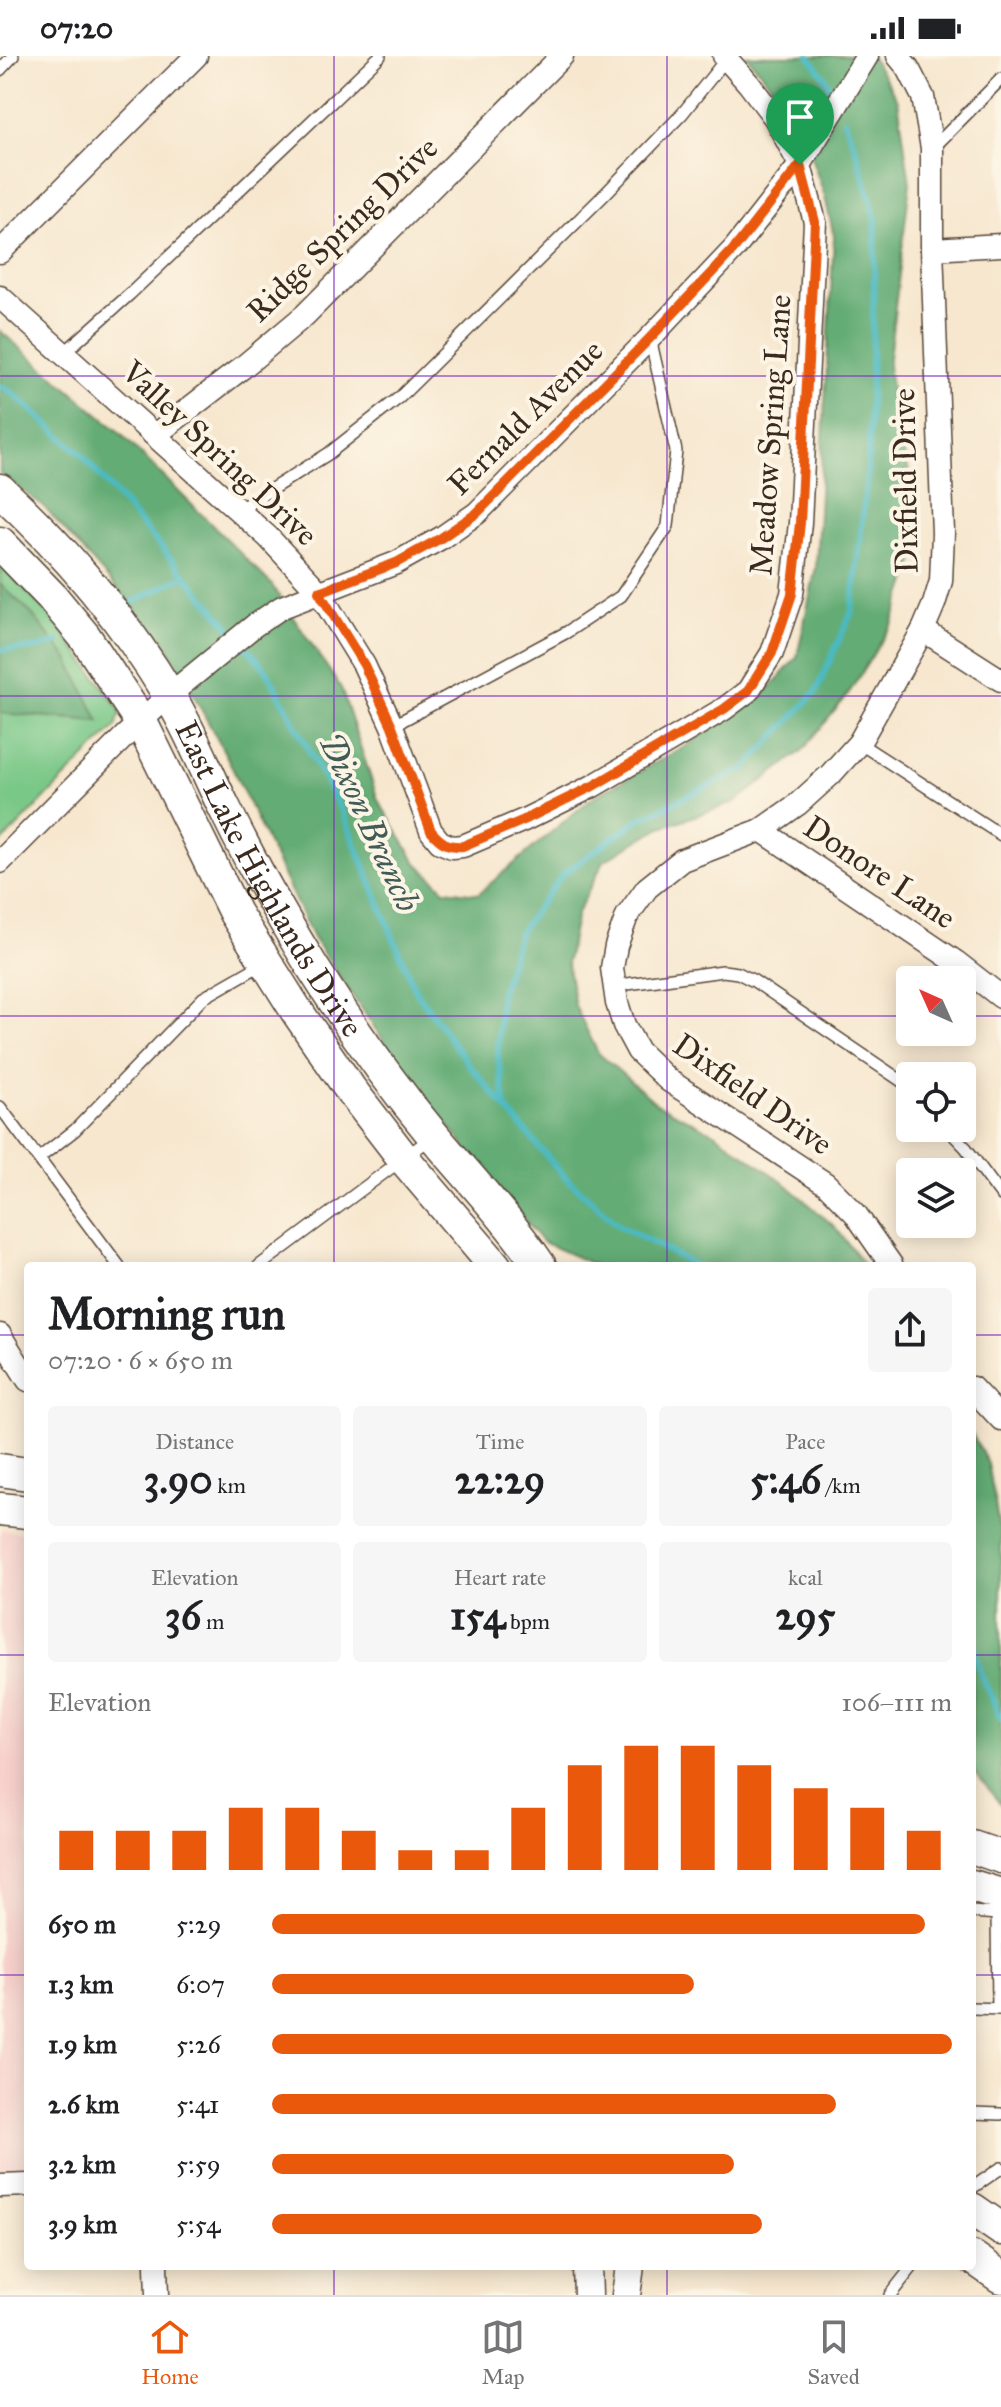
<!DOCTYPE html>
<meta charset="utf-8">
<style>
:root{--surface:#fff;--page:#f6f6f6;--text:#202124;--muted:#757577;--line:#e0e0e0;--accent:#ea580c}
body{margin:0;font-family:"IM FELL Great Primer",serif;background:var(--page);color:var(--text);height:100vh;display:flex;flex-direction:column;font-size:30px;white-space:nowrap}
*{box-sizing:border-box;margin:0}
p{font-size:26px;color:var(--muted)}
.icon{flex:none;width:44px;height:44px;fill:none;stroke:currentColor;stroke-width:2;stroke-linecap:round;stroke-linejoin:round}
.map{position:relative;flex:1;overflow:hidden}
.panel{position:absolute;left:24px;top:1206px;width:952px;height:1008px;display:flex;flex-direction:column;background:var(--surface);border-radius:8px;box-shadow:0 4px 20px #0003}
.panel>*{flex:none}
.needle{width:52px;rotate:315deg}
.tools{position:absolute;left:896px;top:910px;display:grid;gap:16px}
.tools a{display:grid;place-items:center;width:80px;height:80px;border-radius:8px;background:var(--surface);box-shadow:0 4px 20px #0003;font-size:40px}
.pin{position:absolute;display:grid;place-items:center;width:68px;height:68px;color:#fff;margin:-82px -34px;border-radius:50% 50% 50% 0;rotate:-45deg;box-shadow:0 0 8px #0007}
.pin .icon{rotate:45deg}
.round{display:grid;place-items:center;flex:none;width:84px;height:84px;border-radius:8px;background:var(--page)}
.summary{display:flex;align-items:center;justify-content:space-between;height:136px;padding:0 24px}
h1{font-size:44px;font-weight:700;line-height:60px}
.stats{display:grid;grid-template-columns:repeat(3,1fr);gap:12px;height:136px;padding:8px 24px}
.stats div{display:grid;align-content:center;border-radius:8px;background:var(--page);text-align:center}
.stats b{font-size:40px;font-weight:700}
.stats small{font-size:22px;font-weight:400}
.stats p{font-size:22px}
.chart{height:224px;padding:16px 24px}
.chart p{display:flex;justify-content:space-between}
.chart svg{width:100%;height:144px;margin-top:8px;stroke:var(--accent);stroke-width:6}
ul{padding:0 24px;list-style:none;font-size:26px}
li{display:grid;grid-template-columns:128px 96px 1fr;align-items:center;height:60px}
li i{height:20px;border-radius:10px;background:var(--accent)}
.status{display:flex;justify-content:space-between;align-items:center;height:56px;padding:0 40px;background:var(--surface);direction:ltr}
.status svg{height:22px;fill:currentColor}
.menu{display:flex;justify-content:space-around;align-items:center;height:112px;border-top:2px solid var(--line);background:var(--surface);font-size:22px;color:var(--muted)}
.menu a{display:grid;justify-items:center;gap:4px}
.menu .selected{color:var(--accent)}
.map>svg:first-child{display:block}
.built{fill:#f7d0cb}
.green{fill:#7ac888;stroke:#5a7953;stroke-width:2}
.forest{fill:#63ac74;stroke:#4f6b49;stroke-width:2}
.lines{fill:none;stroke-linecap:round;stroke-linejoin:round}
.stream{stroke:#4bbac2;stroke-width:6}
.service-casing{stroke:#574639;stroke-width:14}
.minor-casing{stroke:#574639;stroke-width:25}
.tertiary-casing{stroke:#574639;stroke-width:31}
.secondary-casing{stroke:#574639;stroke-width:35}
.service{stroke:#fff;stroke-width:11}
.minor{stroke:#fff;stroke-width:22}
.tertiary{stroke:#fff;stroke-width:28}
.secondary{stroke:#fff;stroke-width:32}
.route-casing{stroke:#fff;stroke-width:16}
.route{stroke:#ea580c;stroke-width:10}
.grid{fill:none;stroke:#7b2cbf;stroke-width:2;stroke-opacity:0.55}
.labels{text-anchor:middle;stroke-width:8;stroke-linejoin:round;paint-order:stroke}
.street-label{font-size:32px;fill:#3b2a1e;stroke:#fcf5e5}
.water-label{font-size:34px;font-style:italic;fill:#415c57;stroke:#fcf5e5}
</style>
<div class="status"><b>07:20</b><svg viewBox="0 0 49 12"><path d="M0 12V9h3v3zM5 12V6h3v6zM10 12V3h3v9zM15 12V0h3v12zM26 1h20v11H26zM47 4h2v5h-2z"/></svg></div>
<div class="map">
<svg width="1001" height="2239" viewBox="0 0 1001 2239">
<rect width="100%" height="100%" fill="#fcf5e5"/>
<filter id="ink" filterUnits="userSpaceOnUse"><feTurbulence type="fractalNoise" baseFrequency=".0125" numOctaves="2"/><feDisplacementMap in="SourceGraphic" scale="16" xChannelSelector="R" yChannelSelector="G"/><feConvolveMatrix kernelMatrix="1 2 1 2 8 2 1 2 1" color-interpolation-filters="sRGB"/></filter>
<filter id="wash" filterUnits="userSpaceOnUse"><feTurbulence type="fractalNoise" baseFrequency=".006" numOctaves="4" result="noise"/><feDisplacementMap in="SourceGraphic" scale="32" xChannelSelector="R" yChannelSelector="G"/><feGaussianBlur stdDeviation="1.8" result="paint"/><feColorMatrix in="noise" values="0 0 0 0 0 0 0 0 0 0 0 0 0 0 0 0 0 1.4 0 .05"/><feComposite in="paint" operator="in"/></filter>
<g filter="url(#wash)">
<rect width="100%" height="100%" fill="#f7e7cf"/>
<polygon class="built" points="0,1473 28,1478 28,2115 0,2115"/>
<polygon class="green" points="0,509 51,560 121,655 116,670 0,788"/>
<g class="forest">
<polygon points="746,0 871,0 898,44 910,127 888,310 897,375 916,439 914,506 892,568 847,640 802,695 734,747 661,771 604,805 577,857 567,906 575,950 598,997 657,1048 716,1078 788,1130 835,1171 865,1210 597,1210 542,1186 405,1016 313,882 227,701 166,588 44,451 0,417 0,275 118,375 271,528 341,632 378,744 416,806 445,834 478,838 593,741 681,693 760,643 797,601 816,511 834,180 825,141 799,67 760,15"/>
<polygon points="0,528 31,557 68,603 99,665 0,657"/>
<polygon points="972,1378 988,1408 1001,1481 1001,1749 972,1712"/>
</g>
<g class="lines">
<g class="stream">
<polyline points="809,0 824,20 830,33"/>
<polyline points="0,330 11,336 83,400 267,615 342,756 415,934 468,1008 564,1120 620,1170 697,1210"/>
<polyline points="133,546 185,519"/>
<polyline points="0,594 39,592 58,586"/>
<polyline points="506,1052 498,1001 500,940 520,875 563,818 638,764 744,713 816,636 852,555 868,411 876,163 855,91 844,64"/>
<polyline points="972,1583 981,1619 1001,1663"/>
</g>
</g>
</g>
<g filter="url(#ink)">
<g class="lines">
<defs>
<g id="service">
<polyline points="0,14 13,0"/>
<polyline points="933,92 1001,23"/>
<polyline points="64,297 130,238 380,0"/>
<polyline points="238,454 328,398 400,341 605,138 682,58 726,3"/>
<polyline points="392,670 567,576 621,540 668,470 676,395 650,282"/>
<polyline points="859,687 1001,779"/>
<polyline points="613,930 723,915 738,917 754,925 903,1026 910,1033"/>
<polyline points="0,1051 119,1210"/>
<polyline points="947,1072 966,1092 1001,1139"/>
<polyline points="39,1102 75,1074 203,942 264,907"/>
<polyline points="259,1210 431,1082"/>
<polyline points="972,1856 997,1858 998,1953"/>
<polyline points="972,1952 1001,1953"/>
<polyline points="972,2057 1001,2058"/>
<polyline points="972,2132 1001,2112"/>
<polyline points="890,2239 913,2210"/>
</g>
<g id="minor">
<polyline points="932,193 1001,189"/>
<polyline points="0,196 196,0"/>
<polyline points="0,241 268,481 319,536 364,609 392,670 431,775 440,786 452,791 463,790 524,764 593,730 724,653 748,635 772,597 792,538 800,467 815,166 800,109 775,62 749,28 724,0"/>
<polyline points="155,379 243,311 305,259 562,0"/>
<polyline points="923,574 1001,624"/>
<polyline points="761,774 956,906 1001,941"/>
<polyline points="0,806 125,680 169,639 255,569 282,551 396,507 441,482 477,457 650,282 735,192 800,109 867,0"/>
<polyline points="892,1210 855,1157 826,1128 668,1024 638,995 624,969 617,947 612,912 616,890 627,860 647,832 682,804 761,774 798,748 830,719 859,687 923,574 934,548 941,525 943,477 932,193 932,92 923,41 908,12 898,0"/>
<polyline points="0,1279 28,1324"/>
<polyline points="972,1332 1001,1363"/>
<polyline points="0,2130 28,2129"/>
<polyline points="156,2210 157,2239"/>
</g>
<g id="tertiary">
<polyline points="587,2210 588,2239"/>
<polyline points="626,2239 630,2210"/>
</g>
<g id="secondary">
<path id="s1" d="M0,434C64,493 124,564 169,639C191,675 206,715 225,753C251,807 281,860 313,912C349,969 389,1026 433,1079C469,1122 508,1163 540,1210"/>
<polyline points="0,487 52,541 85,581 141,666 235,857 296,954 350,1033 404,1103 495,1210"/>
<polyline points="0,1414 28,1418"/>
<polyline points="0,1453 28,1456"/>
<polyline points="972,1791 1001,1801"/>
<polyline points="972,1830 1001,1839"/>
<polyline points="972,2153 1001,2173"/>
<polyline points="972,2201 1001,2221"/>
</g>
</defs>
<use href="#service" class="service-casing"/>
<use href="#minor" class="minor-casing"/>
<use href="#tertiary" class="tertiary-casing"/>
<use href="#secondary" class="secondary-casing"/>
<use href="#service" class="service"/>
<use href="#minor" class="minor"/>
<use href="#tertiary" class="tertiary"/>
<use href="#secondary" class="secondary"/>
</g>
</g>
<g class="lines" filter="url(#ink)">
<defs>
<path id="route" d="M800,109L815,166L800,467L792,538L772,597L748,635L724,653L593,730L524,764L463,790C448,791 441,787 431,775L392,670L364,609L319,536L396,507L441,482L477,457L650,282L735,192Z"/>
</defs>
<use href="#route" class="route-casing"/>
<use href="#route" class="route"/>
</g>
<path class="grid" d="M334,0V1210M667,0V1210M0,320H1001M0,640H1001M0,960H910M962,960H1001M0,1279H28M972,1279H1001M0,1599H28M972,1599H1001M0,1919H28M972,1919H1001M334,2210V2239M667,2210V2239"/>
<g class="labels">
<g class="street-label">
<text transform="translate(342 173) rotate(-44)" y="11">Ridge Spring Drive</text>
<text transform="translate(525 361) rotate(-45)" y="11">Fernald Avenue</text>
<text transform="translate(770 379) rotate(-86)" y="11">Meadow Spring Lane</text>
<text transform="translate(220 397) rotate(43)" y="11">Valley Spring Drive</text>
<text transform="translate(905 425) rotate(-91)" y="11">Dixfield Drive</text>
<text transform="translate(880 816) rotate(34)" y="11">Donore Lane</text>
<text dy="11" stroke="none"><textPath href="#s1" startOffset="476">East Lake Highlands Drive</textPath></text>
<text transform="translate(753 1038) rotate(35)" y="11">Dixfield Drive</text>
</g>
<g class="water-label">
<text transform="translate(370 766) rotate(65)" y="12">Dixon Branch</text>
</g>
</g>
</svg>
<div class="tools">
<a><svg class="needle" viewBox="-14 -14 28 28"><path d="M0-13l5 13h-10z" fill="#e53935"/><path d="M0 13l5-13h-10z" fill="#757577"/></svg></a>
<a><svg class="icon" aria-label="locate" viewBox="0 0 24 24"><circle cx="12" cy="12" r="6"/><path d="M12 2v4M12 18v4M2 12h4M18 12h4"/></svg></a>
<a><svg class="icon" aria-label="layers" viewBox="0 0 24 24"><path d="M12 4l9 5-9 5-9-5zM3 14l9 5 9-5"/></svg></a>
</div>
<div class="pin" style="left:800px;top:109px;background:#1e9e55"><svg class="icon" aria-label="arrive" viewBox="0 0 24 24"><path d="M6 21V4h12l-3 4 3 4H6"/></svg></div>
<section class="panel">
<div class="summary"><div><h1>Morning run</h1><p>07:20 · 6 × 650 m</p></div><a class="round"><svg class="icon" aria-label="share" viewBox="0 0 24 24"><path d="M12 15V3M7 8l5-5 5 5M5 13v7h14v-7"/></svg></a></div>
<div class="stats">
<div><p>Distance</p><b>3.90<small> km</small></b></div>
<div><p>Time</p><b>22:29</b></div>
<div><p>Pace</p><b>5:46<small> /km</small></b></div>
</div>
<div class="stats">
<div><p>Elevation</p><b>36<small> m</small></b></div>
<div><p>Heart rate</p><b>154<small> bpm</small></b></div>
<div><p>kcal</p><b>295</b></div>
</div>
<div class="chart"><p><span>Elevation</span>106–111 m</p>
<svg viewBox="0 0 160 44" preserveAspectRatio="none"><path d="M5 44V32M15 44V32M25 44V32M35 44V25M45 44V25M55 44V32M65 44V38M75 44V38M85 44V25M95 44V12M105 44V6M115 44V6M125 44V12M135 44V19M145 44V25M155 44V32"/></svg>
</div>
<ul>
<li><b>650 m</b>5:29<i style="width:96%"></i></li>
<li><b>1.3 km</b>6:07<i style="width:62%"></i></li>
<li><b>1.9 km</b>5:26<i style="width:100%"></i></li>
<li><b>2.6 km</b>5:41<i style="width:83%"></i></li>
<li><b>3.2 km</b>5:59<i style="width:68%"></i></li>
<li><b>3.9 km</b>5:54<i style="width:72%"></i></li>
</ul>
</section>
</div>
<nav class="menu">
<a class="selected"><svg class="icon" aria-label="home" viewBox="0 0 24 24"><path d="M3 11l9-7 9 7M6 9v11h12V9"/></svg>Home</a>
<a><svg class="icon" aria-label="map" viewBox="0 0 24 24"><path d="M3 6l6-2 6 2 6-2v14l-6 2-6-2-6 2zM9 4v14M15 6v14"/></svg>Map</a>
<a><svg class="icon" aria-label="saved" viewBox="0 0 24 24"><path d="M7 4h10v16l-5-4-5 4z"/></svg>Saved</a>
</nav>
